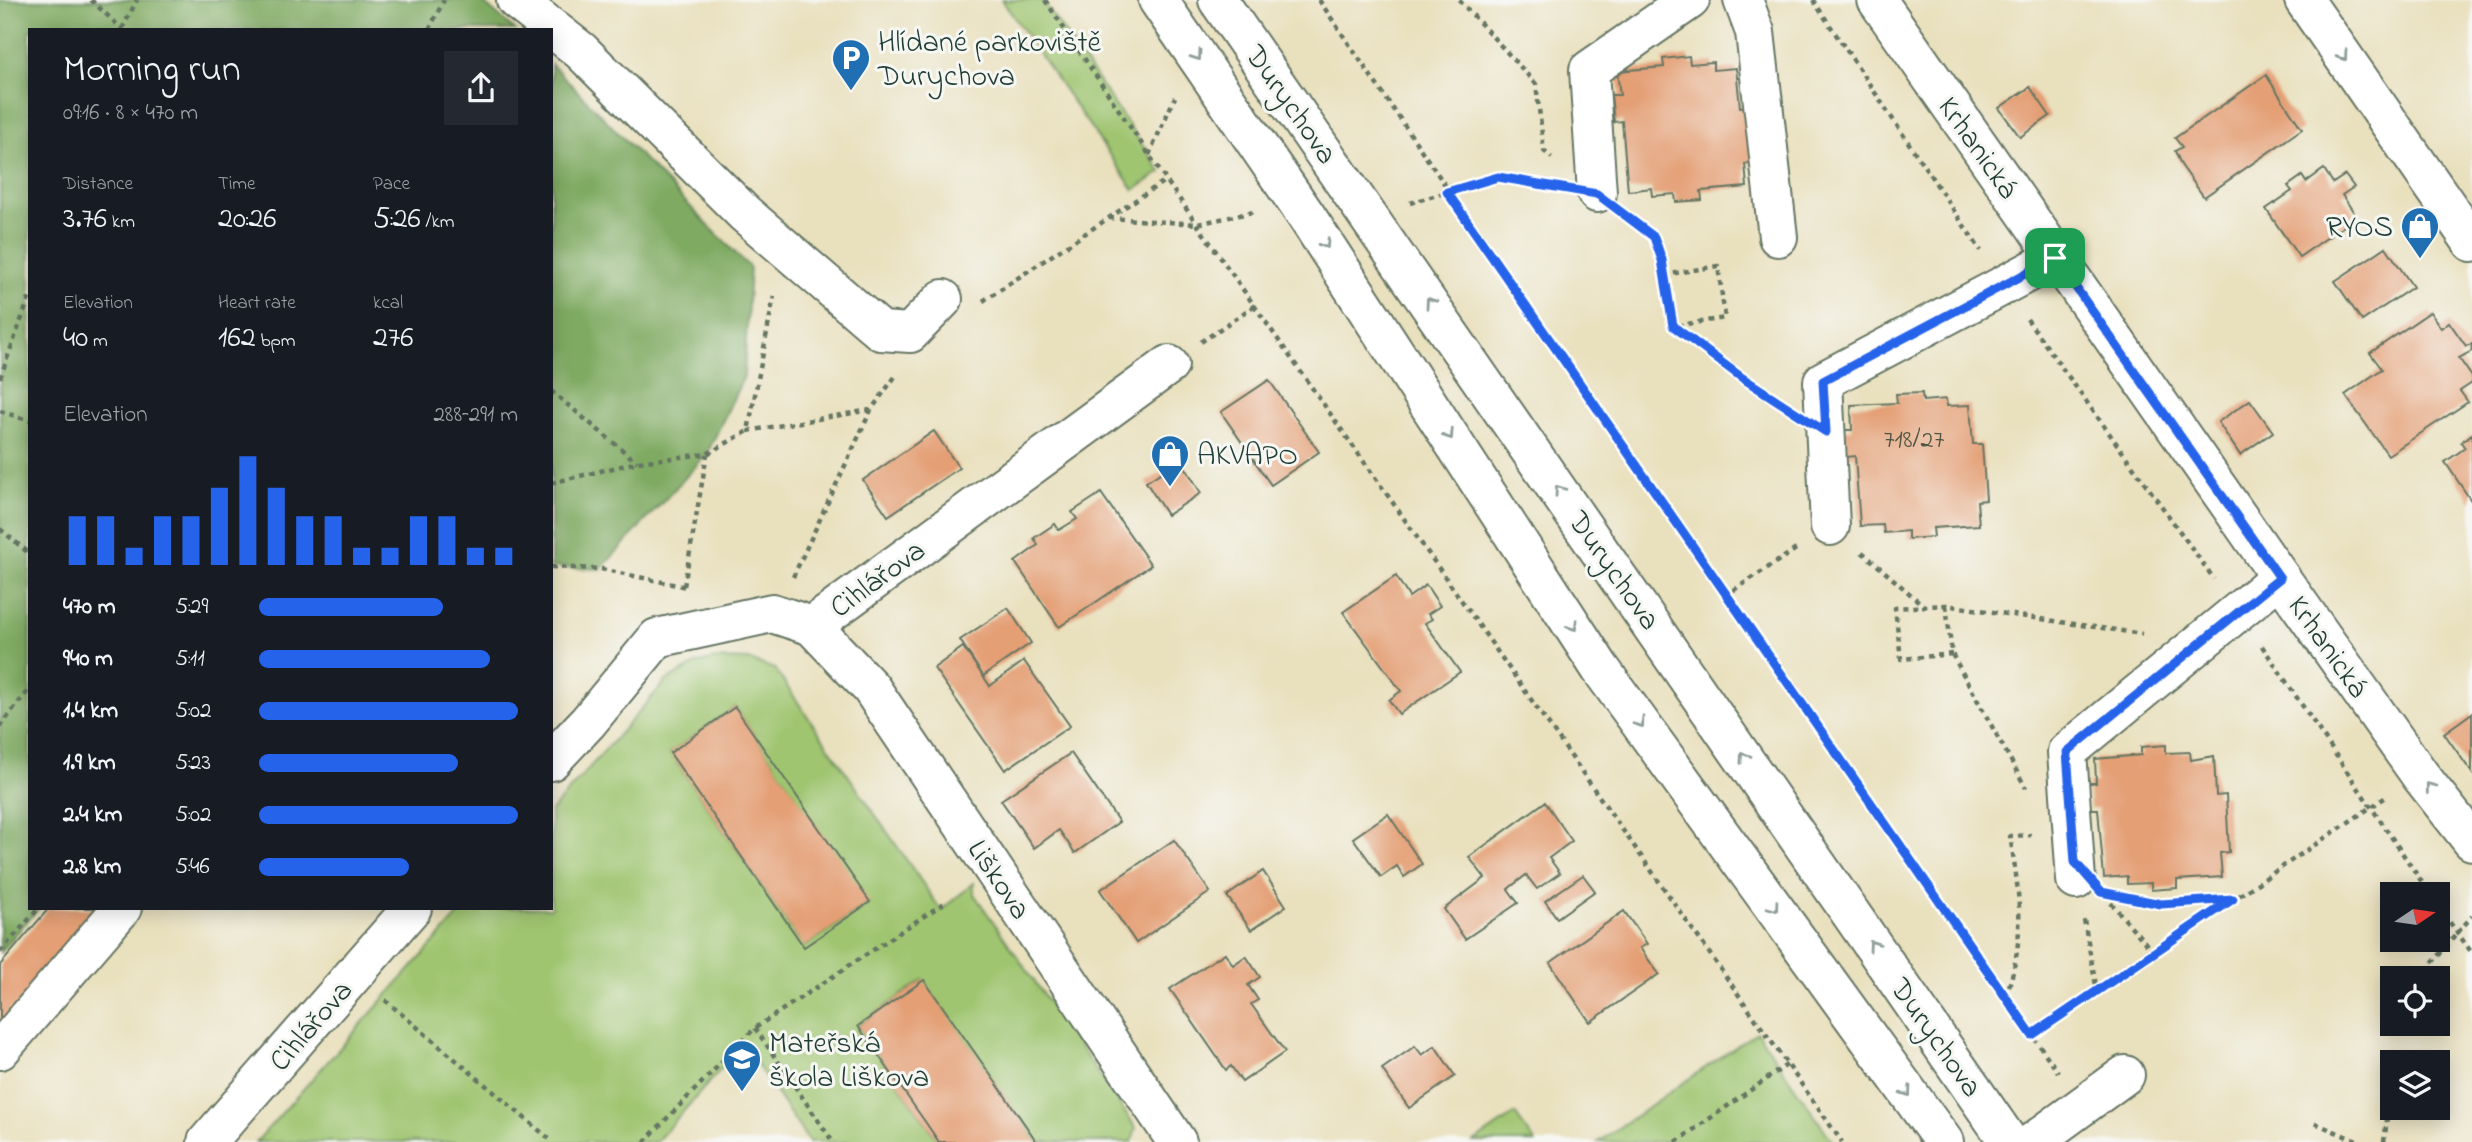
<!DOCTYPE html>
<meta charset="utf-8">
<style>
:root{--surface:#171b24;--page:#242831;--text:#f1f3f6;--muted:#9ea1a6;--accent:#2563eb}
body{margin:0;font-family:"Indie Flower",sans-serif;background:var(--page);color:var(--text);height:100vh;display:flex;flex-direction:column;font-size:26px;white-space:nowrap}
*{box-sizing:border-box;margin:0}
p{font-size:23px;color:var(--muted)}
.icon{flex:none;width:38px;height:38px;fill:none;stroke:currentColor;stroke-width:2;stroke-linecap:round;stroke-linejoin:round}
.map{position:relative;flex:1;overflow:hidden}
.panel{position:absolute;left:28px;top:28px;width:525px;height:882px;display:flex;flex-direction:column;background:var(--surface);border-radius:0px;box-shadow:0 4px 18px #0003}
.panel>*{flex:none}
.needle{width:46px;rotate:77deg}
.controls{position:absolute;left:2380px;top:882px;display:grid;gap:14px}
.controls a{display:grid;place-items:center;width:70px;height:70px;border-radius:0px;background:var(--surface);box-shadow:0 4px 18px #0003;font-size:35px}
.pin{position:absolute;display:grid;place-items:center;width:60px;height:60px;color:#fff;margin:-30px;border-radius:14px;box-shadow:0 4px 10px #0006}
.round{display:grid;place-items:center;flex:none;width:74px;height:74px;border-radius:0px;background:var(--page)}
.overview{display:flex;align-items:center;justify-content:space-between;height:119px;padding:0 35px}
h1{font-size:38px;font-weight:600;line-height:52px}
.metrics{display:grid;grid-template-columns:repeat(3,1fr);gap:10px;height:119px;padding:7px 35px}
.metrics div{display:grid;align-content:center}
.metrics b{font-size:30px;font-weight:600}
.metrics small{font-size:19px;font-weight:400}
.metrics p{font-size:19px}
.chart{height:196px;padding:14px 35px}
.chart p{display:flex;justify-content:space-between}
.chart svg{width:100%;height:126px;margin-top:7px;stroke:var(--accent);stroke-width:6}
ul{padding:0 35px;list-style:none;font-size:23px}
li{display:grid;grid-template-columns:112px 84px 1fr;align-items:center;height:52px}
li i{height:18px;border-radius:9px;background:var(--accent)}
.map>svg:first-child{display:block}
.green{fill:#9fc570;stroke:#5f8152;stroke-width:2;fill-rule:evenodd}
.forest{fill:#7faa62;stroke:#4f744b;stroke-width:2}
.building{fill:#e49f75}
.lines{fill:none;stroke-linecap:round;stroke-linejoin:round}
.minor-casing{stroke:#667664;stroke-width:42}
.path{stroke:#667664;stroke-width:4.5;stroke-dasharray:5 5;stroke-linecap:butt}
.minor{stroke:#fff;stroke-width:38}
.oneway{stroke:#8f9e9a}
.route-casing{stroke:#fff;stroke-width:14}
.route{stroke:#2563eb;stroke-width:9}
.labels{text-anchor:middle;stroke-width:6;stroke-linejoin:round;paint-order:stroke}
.number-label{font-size:26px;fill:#505644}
.poi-label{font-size:30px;fill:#1f3d34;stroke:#f6f6f2;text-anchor:start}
.street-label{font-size:30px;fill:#1f3d34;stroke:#f6f6f2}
</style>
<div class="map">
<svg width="2472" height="1142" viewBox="0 0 2472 1142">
<rect width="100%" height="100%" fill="#f6f6f2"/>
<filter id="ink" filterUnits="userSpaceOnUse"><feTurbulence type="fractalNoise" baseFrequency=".0143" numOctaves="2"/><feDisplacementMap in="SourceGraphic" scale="14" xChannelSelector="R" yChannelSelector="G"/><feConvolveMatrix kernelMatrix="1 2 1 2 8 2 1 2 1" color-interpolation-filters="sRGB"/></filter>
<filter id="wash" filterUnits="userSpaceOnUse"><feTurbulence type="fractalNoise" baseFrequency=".00686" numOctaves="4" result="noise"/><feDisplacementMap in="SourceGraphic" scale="28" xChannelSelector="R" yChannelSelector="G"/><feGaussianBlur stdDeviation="1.57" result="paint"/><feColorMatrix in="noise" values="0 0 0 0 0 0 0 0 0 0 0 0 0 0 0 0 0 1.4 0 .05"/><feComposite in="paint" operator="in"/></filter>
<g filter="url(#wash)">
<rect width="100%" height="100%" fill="#e9e0bd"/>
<g class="green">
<polygon points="1002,0 1042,0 1161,172 1134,190"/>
<path d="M716,659L749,660L775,669L941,910L974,883V894L1136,1128L1132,1142H1037L923,980L858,1026L939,1142H809L743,1044L656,1142H256L465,908H551V811L666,681L696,664ZM735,707L869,903L804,947L670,753Z"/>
<polygon points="1757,1032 1833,1142 1598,1142"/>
<polygon points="1515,1114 1535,1142 1474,1142"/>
</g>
<g class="forest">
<polygon points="0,0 480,0 515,30 30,30 30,908 39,908 0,952"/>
<polygon points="551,64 750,268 744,376 707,454 601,569 551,567"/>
</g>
<g id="blocks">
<g class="building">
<polygon points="1689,56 1690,64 1713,62 1713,70 1736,68 1740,107 1749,106 1754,163 1745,164 1747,187 1701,191 1702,200 1676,202 1675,194 1652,196 1651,188 1628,191 1622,121 1614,122 1611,95 1620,95 1617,71 1664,67 1663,59"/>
<polygon points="2266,75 2302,129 2204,197 2181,165 2175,151 2182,147 2175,138"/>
<polygon points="2030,87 2050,116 2020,137 1999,108"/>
<polygon points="2324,169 2333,183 2345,175 2354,187 2342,195 2357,217 2299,257 2266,209 2292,191 2288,186 2302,176 2306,182"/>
<polygon points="2386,247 2413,287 2362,321 2335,281"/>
<polygon points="2430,312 2441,328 2449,322 2466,346 2472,344 2472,351 2459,358 2472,377 2472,383 2460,391 2468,402 2388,455 2345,395 2382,369 2370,353"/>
<polygon points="1269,380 1319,452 1271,485 1221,412"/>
<polygon points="1922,393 1923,401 1946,399 1947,406 1970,405 1973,444 1982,444 1986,500 1977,501 1979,525 1933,528 1934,537 1908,539 1908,531 1884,533 1883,525 1860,526 1855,456 1846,457 1844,430 1852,430 1851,405 1897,403 1896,394"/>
<polygon points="2250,400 2273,432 2240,455 2218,422"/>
<polygon points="934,431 959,468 888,516 863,480"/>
<polygon points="2472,434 2472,502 2445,462 2465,448 2461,442"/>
<polygon points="1181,460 1201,493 1167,515 1146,482"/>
<polygon points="1101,493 1151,565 1059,627 1015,562 1038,545 1034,538 1055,524 1059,530 1077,519 1072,512"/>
<polygon points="1396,576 1409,597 1426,585 1440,606 1428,614 1432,619 1425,623 1460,672 1399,714 1389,700 1401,691 1343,612"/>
<polygon points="1008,608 1031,643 983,676 960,640"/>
<polygon points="963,647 990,686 1024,661 1070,726 1005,770 934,668"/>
<polygon points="735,707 870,902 804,947 670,753"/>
<polygon points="2472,713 2472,773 2444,733"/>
<polygon points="2166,745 2166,753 2190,752 2191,760 2214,756 2216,796 2226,795 2229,852 2220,853 2222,877 2177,880 2177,888 2151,890 2151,883 2127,884 2127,876 2104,878 2098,809 2090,809 2088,783 2096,783 2095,759 2141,755 2141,747"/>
<polygon points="1071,753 1119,822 1075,853 1059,830 1034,848 1001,800"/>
<polygon points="1545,802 1572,841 1549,858 1560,873 1537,889 1526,875 1508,889 1518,903 1465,939 1444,909 1485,878 1469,857"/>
<polygon points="1388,814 1422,864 1404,877 1397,866 1381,877 1353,838"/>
<polygon points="1174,840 1210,892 1136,943 1100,890"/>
<polygon points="1263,871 1286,906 1251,930 1227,896"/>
<polygon points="1583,875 1595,891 1557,918 1545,901"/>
<polygon points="49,908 110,908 0,1033 0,965"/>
<polygon points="1624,911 1647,944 1640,948 1659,974 1590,1022 1550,963"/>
<polygon points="1225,953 1233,965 1246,956 1260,977 1248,985 1258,1000 1251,1004 1285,1052 1242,1082 1231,1066 1226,1070 1170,989"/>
<polygon points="924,980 992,1077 1037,1142 939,1142 926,1123 858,1026"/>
<polygon points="1415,1046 1422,1055 1435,1046 1455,1076 1409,1108 1382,1069"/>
</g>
</g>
</g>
<g filter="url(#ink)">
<use href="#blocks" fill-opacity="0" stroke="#667664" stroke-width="2"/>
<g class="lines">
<defs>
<g id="minor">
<polyline points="516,0 581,51 744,213 881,331 910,333 943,299"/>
<polyline points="1158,0 1307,217 1600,668 1944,1142"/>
<polyline points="1218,0 2009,1142"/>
<polyline points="1743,0 1755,32 1778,237"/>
<polyline points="1877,0 2280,577 2420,775 2472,841"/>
<polyline points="2304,0 2472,242"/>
<polyline points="1597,193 1589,70 1690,0"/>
<polyline points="1830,526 1823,381 2055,258"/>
<polyline points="812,626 1169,365"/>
<polyline points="551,761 588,722 657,638 772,613 812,626 871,688 1177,1142"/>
<polyline points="2076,880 2067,752 2280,577"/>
<polyline points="0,1050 122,908"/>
<polyline points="207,1142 412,908"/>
<polyline points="2033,1142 2125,1075"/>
</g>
</defs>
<use href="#minor" class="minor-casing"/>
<g class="path">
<polyline points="91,0 123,30"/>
<polyline points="1045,0 1166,180 1842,1142"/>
<polyline points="1319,0 1725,596 2058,1072"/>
<polyline points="1459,0 1536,84 1544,151 1552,158"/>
<polyline points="1813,0 1981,251"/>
<polyline points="122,29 137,0"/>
<polyline points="429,30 444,0"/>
<polyline points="1149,155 1175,97"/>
<polyline points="1410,203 1498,177 1555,187"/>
<polyline points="1628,217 1654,237 1662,259 1673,326 1781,404"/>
<polyline points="1109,218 1197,224 1253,212"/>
<polyline points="1664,275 1718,266 1725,318 1674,326"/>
<polyline points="983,301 1166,180"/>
<polyline points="2027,319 2214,579"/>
<polyline points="1201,342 1255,305"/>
<polyline points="0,378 30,296"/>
<polyline points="551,391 637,462"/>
<polyline points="0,411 30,421"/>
<polyline points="748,431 870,410"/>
<polyline points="551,483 638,462 707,454 748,431 774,296"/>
<polyline points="0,529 30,554"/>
<polyline points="1862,552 1924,606"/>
<polyline points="551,567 601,569 686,587"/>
<polyline points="793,577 871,410 897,374"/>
<polyline points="684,586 707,454"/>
<polyline points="1725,596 1796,549"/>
<polyline points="1946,605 1952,654 2026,788"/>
<polyline points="2262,646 2430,894"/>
<polyline points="1952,654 1901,659 1895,608 1946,605 2142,634"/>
<polyline points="0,727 30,688"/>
<polyline points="2113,894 2161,904 2233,899"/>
<polyline points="2111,903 2154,953"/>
<polyline points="2438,906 2472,953"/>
<polyline points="2084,920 2097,991"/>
<polyline points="0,952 39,908"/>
<polyline points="2419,978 2472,916"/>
<path d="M2006,996C2026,936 2020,897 2010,836L2031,835"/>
<polyline points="385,1000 553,1142"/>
<polyline points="755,1028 833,1142"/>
<polyline points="2032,1035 2386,797"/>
<polyline points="2315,1123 2359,1142"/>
<polyline points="644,1142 755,1028 944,903"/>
<polyline points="1676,1142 1788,1064"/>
<polyline points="2384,1142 2392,1082"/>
</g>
<use href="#minor" class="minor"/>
</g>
<defs><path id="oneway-chevron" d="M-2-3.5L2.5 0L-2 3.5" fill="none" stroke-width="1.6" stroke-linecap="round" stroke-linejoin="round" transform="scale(1.75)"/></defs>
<g class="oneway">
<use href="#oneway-chevron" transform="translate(1197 56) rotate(55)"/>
<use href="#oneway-chevron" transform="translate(2343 56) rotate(55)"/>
<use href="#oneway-chevron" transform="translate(1325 244) rotate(57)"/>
<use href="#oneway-chevron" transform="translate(1430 302) rotate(-125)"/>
<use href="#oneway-chevron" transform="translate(1449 435) rotate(57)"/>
<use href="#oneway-chevron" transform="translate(1559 490) rotate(-125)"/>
<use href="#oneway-chevron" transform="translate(1573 626) rotate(57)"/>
<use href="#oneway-chevron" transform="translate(1640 723) rotate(54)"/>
<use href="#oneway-chevron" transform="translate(1744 757) rotate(-125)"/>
<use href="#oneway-chevron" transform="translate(2430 787) rotate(-128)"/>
<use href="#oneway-chevron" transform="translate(1774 907) rotate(54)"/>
<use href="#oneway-chevron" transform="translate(1873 945) rotate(-125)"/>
<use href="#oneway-chevron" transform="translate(1907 1092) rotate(54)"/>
</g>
</g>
<g class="lines" filter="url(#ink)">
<defs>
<polygon id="route" points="1498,177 1597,194 1654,237 1662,260 1673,326 1741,377 1826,432 1823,381 2055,258 2280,578 2067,752 2075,862 2101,892 2161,904 2233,899 2032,1035 1447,192"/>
</defs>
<use href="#route" class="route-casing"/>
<use href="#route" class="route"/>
</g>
<defs>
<symbol id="parking-pin" viewBox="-11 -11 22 30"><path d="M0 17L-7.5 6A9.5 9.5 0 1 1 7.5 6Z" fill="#1f6fb2" stroke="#f6f6f2"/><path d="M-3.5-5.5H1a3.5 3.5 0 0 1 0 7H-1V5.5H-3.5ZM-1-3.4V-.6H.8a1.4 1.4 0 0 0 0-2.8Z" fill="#fff"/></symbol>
<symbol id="shop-pin" viewBox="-11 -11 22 30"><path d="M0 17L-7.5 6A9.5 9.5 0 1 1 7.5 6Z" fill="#1f6fb2" stroke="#f6f6f2"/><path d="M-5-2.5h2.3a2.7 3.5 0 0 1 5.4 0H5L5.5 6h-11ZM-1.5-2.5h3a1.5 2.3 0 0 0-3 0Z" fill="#fff"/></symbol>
<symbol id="school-pin" viewBox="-11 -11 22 30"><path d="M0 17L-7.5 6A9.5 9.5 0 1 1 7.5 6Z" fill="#1f6fb2" stroke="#f6f6f2"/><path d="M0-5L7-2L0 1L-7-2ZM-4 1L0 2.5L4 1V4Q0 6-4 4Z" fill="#fff"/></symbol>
</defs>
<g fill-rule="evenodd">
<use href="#parking-pin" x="829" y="36" width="44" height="60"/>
<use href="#shop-pin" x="2398" y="204" width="44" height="60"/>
<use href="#shop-pin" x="1148" y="432" width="44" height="60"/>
<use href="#school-pin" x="720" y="1037" width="44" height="60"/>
</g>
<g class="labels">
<g class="number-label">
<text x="1914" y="447">718/27</text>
</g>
<g class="poi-label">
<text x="878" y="51">Hlídané parkoviště<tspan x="878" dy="34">Durychova</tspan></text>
<text x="2393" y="236" text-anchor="end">RYOS</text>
<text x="1197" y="464">AKVAPO</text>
<text x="769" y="1052">Mateřská<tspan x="769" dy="34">škola Liškova</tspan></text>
</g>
<g class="street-label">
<text transform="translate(1292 104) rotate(55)" y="10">Durychova</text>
<text transform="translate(1979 147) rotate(55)" y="10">Krhanická</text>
<text transform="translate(1615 570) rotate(55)" y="10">Durychova</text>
<text transform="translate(877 578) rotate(-36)" y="10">Cihlářova</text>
<text transform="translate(2329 646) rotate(55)" y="10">Krhanická</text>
<text transform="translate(1000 879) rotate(56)" y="10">Liškova</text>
<text transform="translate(310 1025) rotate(-49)" y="10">Cihlářova</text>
<text transform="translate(1937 1037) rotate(55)" y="10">Durychova</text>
</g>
</g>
</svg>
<div class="controls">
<a><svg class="needle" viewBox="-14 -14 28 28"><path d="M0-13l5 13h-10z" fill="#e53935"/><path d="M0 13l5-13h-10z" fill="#9ea1a6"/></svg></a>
<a><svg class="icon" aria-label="locate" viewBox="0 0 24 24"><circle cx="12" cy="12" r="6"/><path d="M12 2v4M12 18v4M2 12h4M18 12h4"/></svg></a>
<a><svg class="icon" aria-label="layers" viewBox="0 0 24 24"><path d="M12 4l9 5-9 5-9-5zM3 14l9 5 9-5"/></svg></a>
</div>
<div class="pin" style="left:2055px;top:258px;background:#1e9e55"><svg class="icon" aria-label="arrive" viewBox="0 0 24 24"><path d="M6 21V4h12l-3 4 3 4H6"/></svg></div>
<section class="panel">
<div class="overview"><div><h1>Morning run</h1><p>09:16 · 8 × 470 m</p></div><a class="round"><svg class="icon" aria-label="share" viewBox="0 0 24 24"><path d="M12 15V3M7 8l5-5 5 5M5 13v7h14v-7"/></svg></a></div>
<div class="metrics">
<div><p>Distance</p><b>3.76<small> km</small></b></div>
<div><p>Time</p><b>20:26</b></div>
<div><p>Pace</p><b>5:26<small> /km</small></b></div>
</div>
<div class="metrics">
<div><p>Elevation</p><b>40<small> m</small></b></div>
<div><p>Heart rate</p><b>162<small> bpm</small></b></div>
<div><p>kcal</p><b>276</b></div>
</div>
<div class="chart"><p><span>Elevation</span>288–291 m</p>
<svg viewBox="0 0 160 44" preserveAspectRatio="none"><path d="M5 44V27M15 44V27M25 44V38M35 44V27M45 44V27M55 44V17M65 44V6M75 44V17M85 44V27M95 44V27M105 44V38M115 44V38M125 44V27M135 44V27M145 44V38M155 44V38"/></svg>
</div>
<ul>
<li><b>470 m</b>5:29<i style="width:71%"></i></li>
<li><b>940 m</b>5:11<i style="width:89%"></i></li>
<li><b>1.4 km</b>5:02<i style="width:100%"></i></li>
<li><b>1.9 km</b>5:23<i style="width:77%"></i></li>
<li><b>2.4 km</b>5:02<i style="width:100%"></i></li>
<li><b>2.8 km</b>5:46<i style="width:58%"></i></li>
</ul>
</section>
</div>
